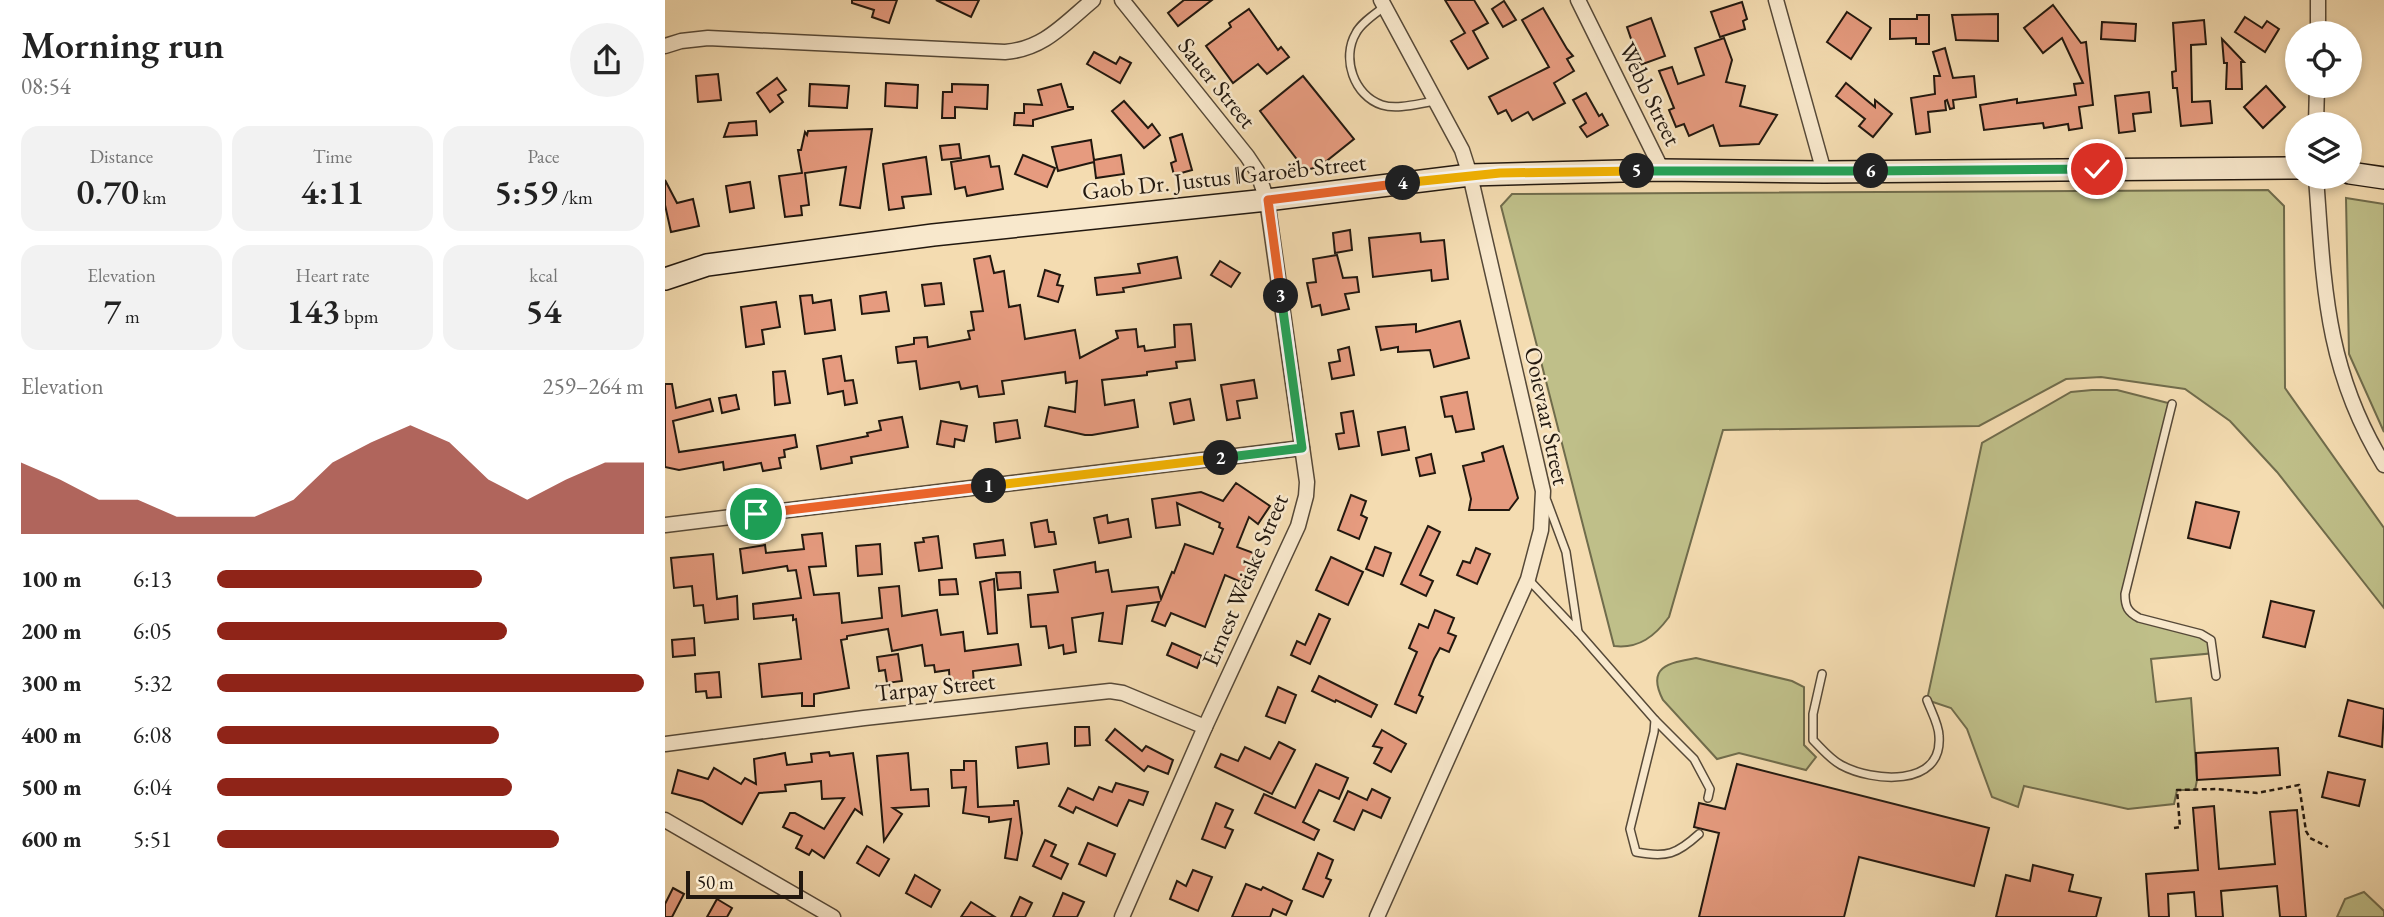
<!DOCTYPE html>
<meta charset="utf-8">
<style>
:root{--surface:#fff;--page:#f2f2f2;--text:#222;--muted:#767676;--accent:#8f2418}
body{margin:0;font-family:"EB Garamond",serif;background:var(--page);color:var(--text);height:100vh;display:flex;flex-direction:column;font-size:26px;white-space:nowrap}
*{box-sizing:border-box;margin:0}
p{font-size:23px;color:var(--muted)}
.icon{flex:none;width:38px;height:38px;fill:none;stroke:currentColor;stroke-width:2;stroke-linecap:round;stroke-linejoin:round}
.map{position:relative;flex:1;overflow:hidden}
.details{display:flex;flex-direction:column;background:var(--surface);width:665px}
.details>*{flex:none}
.buttons{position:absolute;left:1620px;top:21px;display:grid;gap:14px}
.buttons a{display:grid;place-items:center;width:77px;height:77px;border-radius:50%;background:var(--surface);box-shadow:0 4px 10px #0003;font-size:35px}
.scale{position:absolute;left:21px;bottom:18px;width:117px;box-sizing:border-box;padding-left:7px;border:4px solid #22180f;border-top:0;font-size:19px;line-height:24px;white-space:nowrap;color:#22180f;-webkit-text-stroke:5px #f8e8cc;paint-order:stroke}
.pin{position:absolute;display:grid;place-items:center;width:60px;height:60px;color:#fff;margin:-30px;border:4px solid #fff;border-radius:50%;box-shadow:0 2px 7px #0007}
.km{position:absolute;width:35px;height:35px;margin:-18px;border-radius:50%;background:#222;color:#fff;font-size:19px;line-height:35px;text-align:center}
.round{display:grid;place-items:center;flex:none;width:74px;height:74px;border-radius:37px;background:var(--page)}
.overview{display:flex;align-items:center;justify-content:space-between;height:119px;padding:0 21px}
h1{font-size:38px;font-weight:600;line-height:52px}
.figures{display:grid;grid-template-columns:repeat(3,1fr);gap:10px;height:119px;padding:7px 21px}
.figures div{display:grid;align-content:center;border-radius:18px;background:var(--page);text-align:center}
.figures b{font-size:35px;font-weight:600}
.figures small{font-size:19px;font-weight:400}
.figures p{font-size:19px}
.chart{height:196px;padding:14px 21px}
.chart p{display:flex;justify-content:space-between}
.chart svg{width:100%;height:126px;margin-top:7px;fill:var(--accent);opacity:.7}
ul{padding:0 21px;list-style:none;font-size:23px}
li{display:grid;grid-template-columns:112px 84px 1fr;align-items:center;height:52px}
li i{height:18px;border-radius:9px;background:var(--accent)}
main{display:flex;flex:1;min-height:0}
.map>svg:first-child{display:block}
.green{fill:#bfbf89;stroke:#706c4c;stroke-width:2}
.building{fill:#e69b7f;stroke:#22180f;stroke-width:2}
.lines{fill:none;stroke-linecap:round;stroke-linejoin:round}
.lane-casing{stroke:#564938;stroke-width:10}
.street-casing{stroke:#564938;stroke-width:17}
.secondary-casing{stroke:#22180f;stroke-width:24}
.path{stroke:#22180f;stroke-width:2.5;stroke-dasharray:5 3.5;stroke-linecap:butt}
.lane{stroke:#f8e8cc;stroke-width:7}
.street{stroke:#f8e8cc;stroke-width:14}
.secondary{stroke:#f8e8cc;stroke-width:21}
.split-1-casing{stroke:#fff;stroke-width:14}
.split-2-casing{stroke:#fff;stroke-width:14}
.split-3-casing{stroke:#fff;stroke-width:14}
.split-4-casing{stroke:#fff;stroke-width:14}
.split-5-casing{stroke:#fff;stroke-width:14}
.split-6-casing{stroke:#fff;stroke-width:14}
.split-7-casing{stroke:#fff;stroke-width:14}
.split-1{stroke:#f0652b;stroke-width:9}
.split-2{stroke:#f5b400;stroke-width:9}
.split-3{stroke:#22a559;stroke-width:9}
.split-4{stroke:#f0652b;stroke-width:9}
.split-5{stroke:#f5b400;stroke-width:9}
.split-6{stroke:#22a559;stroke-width:9}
.split-7{stroke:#22a559;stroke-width:9}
.labels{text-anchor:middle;stroke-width:5;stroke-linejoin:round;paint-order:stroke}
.street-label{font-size:24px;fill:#22180f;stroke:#f8e8cc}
</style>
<main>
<section class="details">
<div class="overview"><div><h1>Morning run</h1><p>08:54</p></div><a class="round"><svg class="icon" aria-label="share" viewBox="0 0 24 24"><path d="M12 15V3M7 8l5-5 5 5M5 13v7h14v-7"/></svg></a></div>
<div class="figures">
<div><p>Distance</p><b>0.70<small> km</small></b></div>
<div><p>Time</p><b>4:11</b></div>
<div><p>Pace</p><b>5:59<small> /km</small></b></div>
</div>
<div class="figures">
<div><p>Elevation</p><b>7<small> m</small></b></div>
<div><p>Heart rate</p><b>143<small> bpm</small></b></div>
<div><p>kcal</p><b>54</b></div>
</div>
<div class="chart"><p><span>Elevation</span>259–264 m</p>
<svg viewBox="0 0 160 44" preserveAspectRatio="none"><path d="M0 44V19L10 25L20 32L30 32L40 38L50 38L60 38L70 32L80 19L90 12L100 6L110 12L120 25L130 32L140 25L150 19L160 19V44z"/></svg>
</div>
<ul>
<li><b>100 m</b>6:13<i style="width:62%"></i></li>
<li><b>200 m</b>6:05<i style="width:68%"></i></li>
<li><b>300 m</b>5:32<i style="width:100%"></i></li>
<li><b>400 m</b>6:08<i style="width:66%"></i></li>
<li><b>500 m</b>6:04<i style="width:69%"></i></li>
<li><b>600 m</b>5:51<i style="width:80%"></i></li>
</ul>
</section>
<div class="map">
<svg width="1719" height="917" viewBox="0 0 1719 917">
<rect width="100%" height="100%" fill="#f4dcb1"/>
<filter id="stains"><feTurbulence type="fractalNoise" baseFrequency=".00286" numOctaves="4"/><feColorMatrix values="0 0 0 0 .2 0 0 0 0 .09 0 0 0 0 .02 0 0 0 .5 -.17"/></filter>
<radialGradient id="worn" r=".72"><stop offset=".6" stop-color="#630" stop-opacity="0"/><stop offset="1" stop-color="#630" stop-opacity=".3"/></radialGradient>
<g class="green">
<path d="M1603,190L1619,206L1620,388L1719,528V608L1612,472L1565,421L1520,389L1436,377L1401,379L1314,426L1058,430L1004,617C990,636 974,649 949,646L836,206L847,194Z"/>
<polygon points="1681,198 1719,204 1719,432 1684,354"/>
<polygon points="1427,390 1452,390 1507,404 1460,594 1466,614 1546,640 1550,653 1486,659 1491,702 1526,698 1532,780 1530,790 1512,790 1509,804 1463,809 1359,786 1353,807 1327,797 1302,729 1286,708 1262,700 1317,443 1406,392"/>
<path d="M1031,658L1127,681L1139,687V745L1151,757L1141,770L1074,753L1052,759L998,700C981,667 1003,663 1031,658Z"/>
<polygon points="1699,892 1719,911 1719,917 1672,917 1680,899"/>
</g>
<g class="building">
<polygon points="187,0 232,0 224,23 207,17 209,10 187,3"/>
<polygon points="271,0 314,0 306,17"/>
<polygon points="519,0 547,0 513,26 503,13"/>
<polygon points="780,0 809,0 823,23 808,31 823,58 803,69 786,41 800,33"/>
<polygon points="839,1 851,20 838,27 827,9"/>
<polygon points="1077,2 1082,19 1078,21 1080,29 1055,37 1046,12"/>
<polygon points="1388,5 1416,43 1421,42 1428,105 1414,107 1417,128 1404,130 1403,124 1379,128 1378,123 1319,130 1315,105 1352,99 1352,103 1411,95 1409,84 1418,83 1397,38 1378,53 1359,28"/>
<polygon points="878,8 902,49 908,56 902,59 909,71 889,83 900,103 868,120 863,112 847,121 841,110 833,114 824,97 884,67 857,20"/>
<polygon points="584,9 613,50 616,47 624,57 602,74 593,64 568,83 541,46 566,27 564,23"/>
<polygon points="1182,12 1206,28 1186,59 1162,42"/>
<polygon points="1333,14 1333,41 1291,40 1287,15"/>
<polygon points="1252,15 1264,15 1264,44 1251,44 1251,38 1225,39 1225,19 1252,19"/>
<polygon points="1580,17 1597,28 1602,21 1614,29 1600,52 1570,32"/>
<polygon points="986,18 1000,56 975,65 962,27"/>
<polygon points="1539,20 1541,44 1526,45 1527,102 1545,101 1547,123 1516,126 1512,88 1508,88 1507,72 1511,71 1508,23"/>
<polygon points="1437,22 1471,24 1470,41 1436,39"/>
<polygon points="1059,38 1067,60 1061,82 1080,86 1075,106 1112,115 1094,144 1055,146 1048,125 1024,136 1019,124 1011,127 1004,110 1009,108 994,71 1007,67 1013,84 1039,75 1030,48"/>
<polygon points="1557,39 1579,62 1576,62 1577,89 1561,89 1562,63 1559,63"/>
<polygon points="1280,48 1288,78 1309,76 1311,97 1288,100 1289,108 1285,109 1282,100 1280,101 1281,110 1263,112 1265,132 1251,134 1246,98 1270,94 1269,76 1275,76 1268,52"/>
<polygon points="429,52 451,64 455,57 466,63 455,83 422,64"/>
<polygon points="53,74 56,100 33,102 31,76"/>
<polygon points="638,76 689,139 654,167 640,170 595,111"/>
<polygon points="112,78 121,90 113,95 118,102 105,112 92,93"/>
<polygon points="221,83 253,85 252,108 220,106"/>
<polygon points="1181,83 1210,107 1210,100 1227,114 1208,137 1194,126 1200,119 1171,96"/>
<polygon points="145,84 184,86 182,108 144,106"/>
<polygon points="287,84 323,85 322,109 290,107 290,118 277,118 278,92 287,92"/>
<polygon points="396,84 403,107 408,107 408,109 368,120 368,126 349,125 350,113 359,113 359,104 377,105 373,90"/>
<polygon points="1601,86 1620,107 1598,128 1579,107"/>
<polygon points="1484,92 1486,112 1468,114 1470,131 1454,133 1450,96"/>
<polygon points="921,93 934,116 937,114 943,125 922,137 915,127 921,123 908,100"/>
<polygon points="459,101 483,128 487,124 495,135 479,148 447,111"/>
<polygon points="91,121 92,135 59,137 64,123"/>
<polygon points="207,129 195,208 175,205 181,167 140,173 144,205 136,206 137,215 120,217 114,176 137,173 133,150 136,150 140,132 142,135 143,131"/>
<polygon points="517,134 527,170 509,175 506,163 511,161 505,138"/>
<polygon points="426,140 429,160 456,155 459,174 431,178 429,162 393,171 387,147"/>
<polygon points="294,144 296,158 277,160 275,146"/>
<polygon points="358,155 390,168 382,187 350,174"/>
<polygon points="324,156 326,167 334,166 338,189 302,196 300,187 290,189 286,162"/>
<polygon points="261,157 266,194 237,197 239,208 224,210 218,164"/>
<polygon points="0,180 12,203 28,199 34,226 6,232 0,205"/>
<polygon points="85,182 89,208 65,212 61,186"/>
<polygon points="685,230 687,250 670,253 668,233"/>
<polygon points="755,233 756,242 779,240 783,279 767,281 766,270 708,277 704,238"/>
<polygon points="672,255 678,278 692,277 694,292 680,294 684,309 657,315 655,305 647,307 642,283 651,282 648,259"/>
<polygon points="325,256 329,273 339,271 344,307 355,305 360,339 410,330 415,358 453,338 451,331 471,329 473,347 479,346 480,351 510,347 509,325 526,324 530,360 511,362 512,368 482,372 482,375 437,380 440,405 469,400 473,427 427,435 420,435 380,426 384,407 410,412 412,381 401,383 400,372 337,381 339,394 314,397 312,386 296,389 294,382 255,389 251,361 233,363 231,347 249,344 249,338 262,337 263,347 305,339 303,331 309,330 306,312 318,311 309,259"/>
<polygon points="512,257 516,278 458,288 459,292 432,295 430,278 475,273 473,264"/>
<polygon points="555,261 575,273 566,287 546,275"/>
<polygon points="380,270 395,275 392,285 398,286 393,302 373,296"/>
<polygon points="276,283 279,304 260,306 257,285"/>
<polygon points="221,292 224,311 197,314 195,296"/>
<polygon points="147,295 148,303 166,300 170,330 140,334 135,296"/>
<polygon points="111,302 115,327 97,330 99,344 81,347 76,307"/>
<polygon points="795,321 804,358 769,367 765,350 733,352 733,347 716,350 711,327 751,324 751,332"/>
<polygon points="684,347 689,375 667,379 664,363 675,361 673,350"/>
<polygon points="176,356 180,381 188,380 192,403 180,405 178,391 163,394 158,359"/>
<polygon points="120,371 125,403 110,405 108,372"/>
<polygon points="589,380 592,398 572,401 575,418 562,420 556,385"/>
<polygon points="0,384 7,384 11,408 45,399 48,411 8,421 14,452 130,435 132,447 119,450 120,457 114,458 116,468 98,471 96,463 59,470 58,462 14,470 0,467"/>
<polygon points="802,392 809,429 791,432 787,416 780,417 776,397"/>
<polygon points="71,395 74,409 57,413 54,398"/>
<polygon points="525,399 529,420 509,424 505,403"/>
<polygon points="688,411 694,446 674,449 671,434 679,433 676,413"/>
<polygon points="237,417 243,447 186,457 187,463 156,469 152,446 203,436 202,433 216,430 214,421"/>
<polygon points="352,420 355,438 331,442 329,423"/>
<polygon points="276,421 302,426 299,441 290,439 289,447 272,444"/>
<polygon points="740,427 744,450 717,455 713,432"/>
<polygon points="838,446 853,498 844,510 804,510 806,499 798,466 819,461 817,453"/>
<polygon points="766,454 770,473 755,476 751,458"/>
<polygon points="571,483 605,506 593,524 584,517 572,547 594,555 583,585 560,575 540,627 506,613 500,626 487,621 494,602 462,606 457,644 434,641 438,613 407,618 411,652 399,654 398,645 384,648 381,626 366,627 363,595 393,592 389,570 430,562 431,572 443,570 447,592 493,587 496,599 507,572 509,573 520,544 548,554 558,529 554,527 555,523 512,503 515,525 491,528 487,499 536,492 558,501"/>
<polygon points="686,495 701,501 696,515 702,518 694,539 673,530"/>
<polygon points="1531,502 1574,512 1565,548 1523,538"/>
<polygon points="442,515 443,523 463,519 466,537 434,543 429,518"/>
<polygon points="382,520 384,532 389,532 391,544 370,547 366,523"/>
<polygon points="763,526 775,532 755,575 768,581 761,596 736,584"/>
<polygon points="157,533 161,566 144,567 149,595 174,593 177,623 217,618 214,588 234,586 237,616 272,610 276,635 298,632 300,651 353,644 356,665 308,671 309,685 285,687 284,670 270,672 269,665 260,666 257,645 227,651 223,629 182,636 182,639 176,640 184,688 149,694 149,706 137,706 137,693 97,697 94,664 136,659 131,619 128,620 128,615 89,619 88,604 136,598 131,570 123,571 122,566 78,573 75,549 100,545 101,553 139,549 137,535"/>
<polygon points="273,536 277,568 254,571 250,543 259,542 258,538"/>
<polygon points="338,540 340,555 311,558 309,544"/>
<polygon points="215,544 217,574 193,576 191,546"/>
<polygon points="710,547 726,553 718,576 701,569"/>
<polygon points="811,548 825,554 812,584 792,575 798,561 805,563"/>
<polygon points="48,554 52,599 72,596 73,619 40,623 38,605 29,606 27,586 9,588 6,558"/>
<polygon points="666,557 698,572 683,605 651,590"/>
<polygon points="355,572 356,588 333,590 331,573"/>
<polygon points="291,579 293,594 275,595 274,580"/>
<polygon points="329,579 332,633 323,634 315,582"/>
<polygon points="1606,601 1649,611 1640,647 1598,637"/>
<polygon points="770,610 789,618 783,633 791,636 784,652 775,648 769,659 754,695 758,697 751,713 730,704 752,652 744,648 754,624 763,628"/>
<polygon points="654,614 665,619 645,664 626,655 632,641 640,645"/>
<polygon points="29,638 30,655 8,657 7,640"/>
<polygon points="507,643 537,656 532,668 502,655"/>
<polygon points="233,654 237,681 222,683 220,670 214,671 212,657"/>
<polygon points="54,672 56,697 42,698 41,691 31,692 30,674"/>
<polygon points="654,676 712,705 706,717 671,700 670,702 647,691"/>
<polygon points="613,687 631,695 620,723 601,716"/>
<polygon points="1683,700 1719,709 1717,747 1674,736"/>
<polygon points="410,727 424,727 425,745 410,746"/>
<polygon points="450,729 477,751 481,746 508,760 503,774 483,766 479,771 441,740"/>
<polygon points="717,730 741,744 726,772 709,763 717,748 708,746"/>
<polygon points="614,742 630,750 607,794 550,767 556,754 573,761 580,747 605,759"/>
<polygon points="382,743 384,764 353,768 351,747"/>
<polygon points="1613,748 1615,775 1532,780 1531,753"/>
<polygon points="164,752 165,756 188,753 197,814 190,809 159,858 147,850 144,855 131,848 137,836 118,827 125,813 130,813 159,829 179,798 157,799 156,781 120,785 121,791 94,793 77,824 37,801 7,793 13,770 43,779 49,768 76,784 80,778 91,784 89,759 120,753 122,765 147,762 146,754"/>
<polygon points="243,753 246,790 263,789 264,806 228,808 237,814 219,841 212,756"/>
<polygon points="299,761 311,761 313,807 349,805 349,801 353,801 357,833 352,860 340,858 346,819 324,822 324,817 298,813 301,787 287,788 286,770 299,770"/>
<polygon points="651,764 683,778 674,799 654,790 638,822 654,830 649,840 590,813 599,794 630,808"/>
<polygon points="1072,764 1324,828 1309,886 1194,857 1179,917 1034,917 1054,833 1029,827 1034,803 1060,809"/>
<polygon points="1663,772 1700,780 1694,806 1657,797"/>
<polygon points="451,783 483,792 478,805 464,800 452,826 411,807 408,813 394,806 403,788 428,800 434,787 447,792"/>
<polygon points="707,789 725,798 716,818 698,810 689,830 669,821 683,791 702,800"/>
<polygon points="551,803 568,810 560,827 568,830 560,848 537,839"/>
<polygon points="1549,806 1554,869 1610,864 1605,812 1632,810 1641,917 1615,917 1612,886 1556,891 1558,917 1531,917 1529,892 1503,894 1504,917 1484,917 1481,874 1533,870 1528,808"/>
<polygon points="380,840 391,845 386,856 403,864 396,879 368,866"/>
<polygon points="423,843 450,854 441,876 414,864"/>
<polygon points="202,846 224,859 214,876 192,863"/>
<polygon points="653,853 668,860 661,878 666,880 658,897 638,889"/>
<polygon points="1368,865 1408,875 1404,891 1436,898 1431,917 1331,917 1341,875 1365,881"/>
<polygon points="528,870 547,877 533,911 505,899 512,881 521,886"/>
<polygon points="250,875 275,890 266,907 241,893"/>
<polygon points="581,884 596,890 598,887 627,901 621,915 608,909 605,917 567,917"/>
<polygon points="8,888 19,894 7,917 0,917 0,904"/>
<polygon points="398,893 419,902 412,917 388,917"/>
<polygon points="355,897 367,903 360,917 346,917"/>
<polygon points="52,899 67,908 62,917 42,917"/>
<polygon points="306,902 330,917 296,917"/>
</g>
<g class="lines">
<defs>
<g id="lane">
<path d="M719,7C710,14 696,23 691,33C676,58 689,96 717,105C733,110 755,103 771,101"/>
<path d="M1507,404L1460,594C1460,607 1463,612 1474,618L1536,634L1546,640L1551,676"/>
<polyline points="863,579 913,632 901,552 882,501"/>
<polyline points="913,632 990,720"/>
<path d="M1157,674L1148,714V740C1157,749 1165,759 1176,765C1207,782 1278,788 1274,736C1274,725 1266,711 1262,700"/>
<path d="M1034,834C1012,854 1002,858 971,852L965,829L989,732L990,720L1029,759L1045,789L1043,798"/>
</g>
<g id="street">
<polyline points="457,0 582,156 592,171 602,200 642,482 641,496 633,526 540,727 457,917"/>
<polyline points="913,0 997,170"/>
<polyline points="1111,0 1159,172"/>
<polyline points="1653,33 1653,0"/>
<path d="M0,46L16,41L43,38L340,52C379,49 399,24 428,0"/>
<polyline points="1651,124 1652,86"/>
<path d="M1651,177C1659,285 1660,369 1719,465"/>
<polyline points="0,525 637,448"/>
<polyline points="0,744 199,718 445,691 458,693 540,727"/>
<polyline points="0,820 168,917"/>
<polyline points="712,917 863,579 876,530 878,491 805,175 797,150 716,0"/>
</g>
<g id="secondary">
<polyline points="1685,173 1719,178"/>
<polyline points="0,279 42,265 268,235 602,200 805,175 997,170 1159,172 1633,168"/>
</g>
</defs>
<use href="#lane" class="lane-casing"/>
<use href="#street" class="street-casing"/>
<use href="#secondary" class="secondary-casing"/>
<polyline class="path" points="1509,828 1515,827 1512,790 1551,789 1592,793 1634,785 1641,831 1645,838 1663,847"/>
<use href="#lane" class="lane"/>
<use href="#street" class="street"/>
<use href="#secondary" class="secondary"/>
</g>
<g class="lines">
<defs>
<polyline id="split-1" points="91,514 324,486"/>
<polyline id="split-2" points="324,486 556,458"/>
<polyline id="split-3" points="556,458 637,448 616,296"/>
<polyline id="split-4" points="616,296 603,200 738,183"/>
<polyline id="split-5" points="738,183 835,173 972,171"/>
<polyline id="split-6" points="972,171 1206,171"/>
<polyline id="split-7" points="1206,171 1432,169"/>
</defs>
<use href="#split-1" class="split-1-casing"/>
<use href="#split-2" class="split-2-casing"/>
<use href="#split-3" class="split-3-casing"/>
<use href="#split-4" class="split-4-casing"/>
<use href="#split-5" class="split-5-casing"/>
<use href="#split-6" class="split-6-casing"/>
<use href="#split-7" class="split-7-casing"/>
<use href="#split-1" class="split-1"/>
<use href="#split-2" class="split-2"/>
<use href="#split-3" class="split-3"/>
<use href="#split-4" class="split-4"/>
<use href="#split-5" class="split-5"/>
<use href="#split-6" class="split-6"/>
<use href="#split-7" class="split-7"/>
</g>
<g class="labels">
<g class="street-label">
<text transform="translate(552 83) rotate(51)" y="8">Sauer Street</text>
<text transform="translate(985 94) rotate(64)" y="8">Webb Street</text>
<text transform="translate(559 177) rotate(-6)" y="8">Gaob Dr. Justus ǁGaroëb Street</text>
<text transform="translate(882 416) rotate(78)" y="8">Ooievaar Street</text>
<text transform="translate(580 580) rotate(-67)" y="8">Ernest Weiske Street</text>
<text transform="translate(270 687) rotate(-6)" y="8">Tarpay Street</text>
</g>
</g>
<rect width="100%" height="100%" filter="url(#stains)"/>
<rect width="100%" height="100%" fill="url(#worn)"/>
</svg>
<div class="buttons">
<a><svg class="icon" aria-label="locate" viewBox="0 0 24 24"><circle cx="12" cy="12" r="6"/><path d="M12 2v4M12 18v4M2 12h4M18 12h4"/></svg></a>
<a><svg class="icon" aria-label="layers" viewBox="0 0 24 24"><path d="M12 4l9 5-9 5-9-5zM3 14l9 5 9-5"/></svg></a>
</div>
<div class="scale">50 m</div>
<div class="pin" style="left:91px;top:514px;background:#1e9e55"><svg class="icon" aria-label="arrive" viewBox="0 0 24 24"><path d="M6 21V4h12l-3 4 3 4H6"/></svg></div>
<div class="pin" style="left:1432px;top:169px;background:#d93025"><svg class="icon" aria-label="check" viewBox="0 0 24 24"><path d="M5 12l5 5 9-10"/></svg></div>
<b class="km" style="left:324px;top:486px">1</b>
<b class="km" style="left:556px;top:458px">2</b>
<b class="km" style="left:616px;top:296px">3</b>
<b class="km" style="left:738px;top:183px">4</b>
<b class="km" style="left:972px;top:171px">5</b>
<b class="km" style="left:1206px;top:171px">6</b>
</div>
</main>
